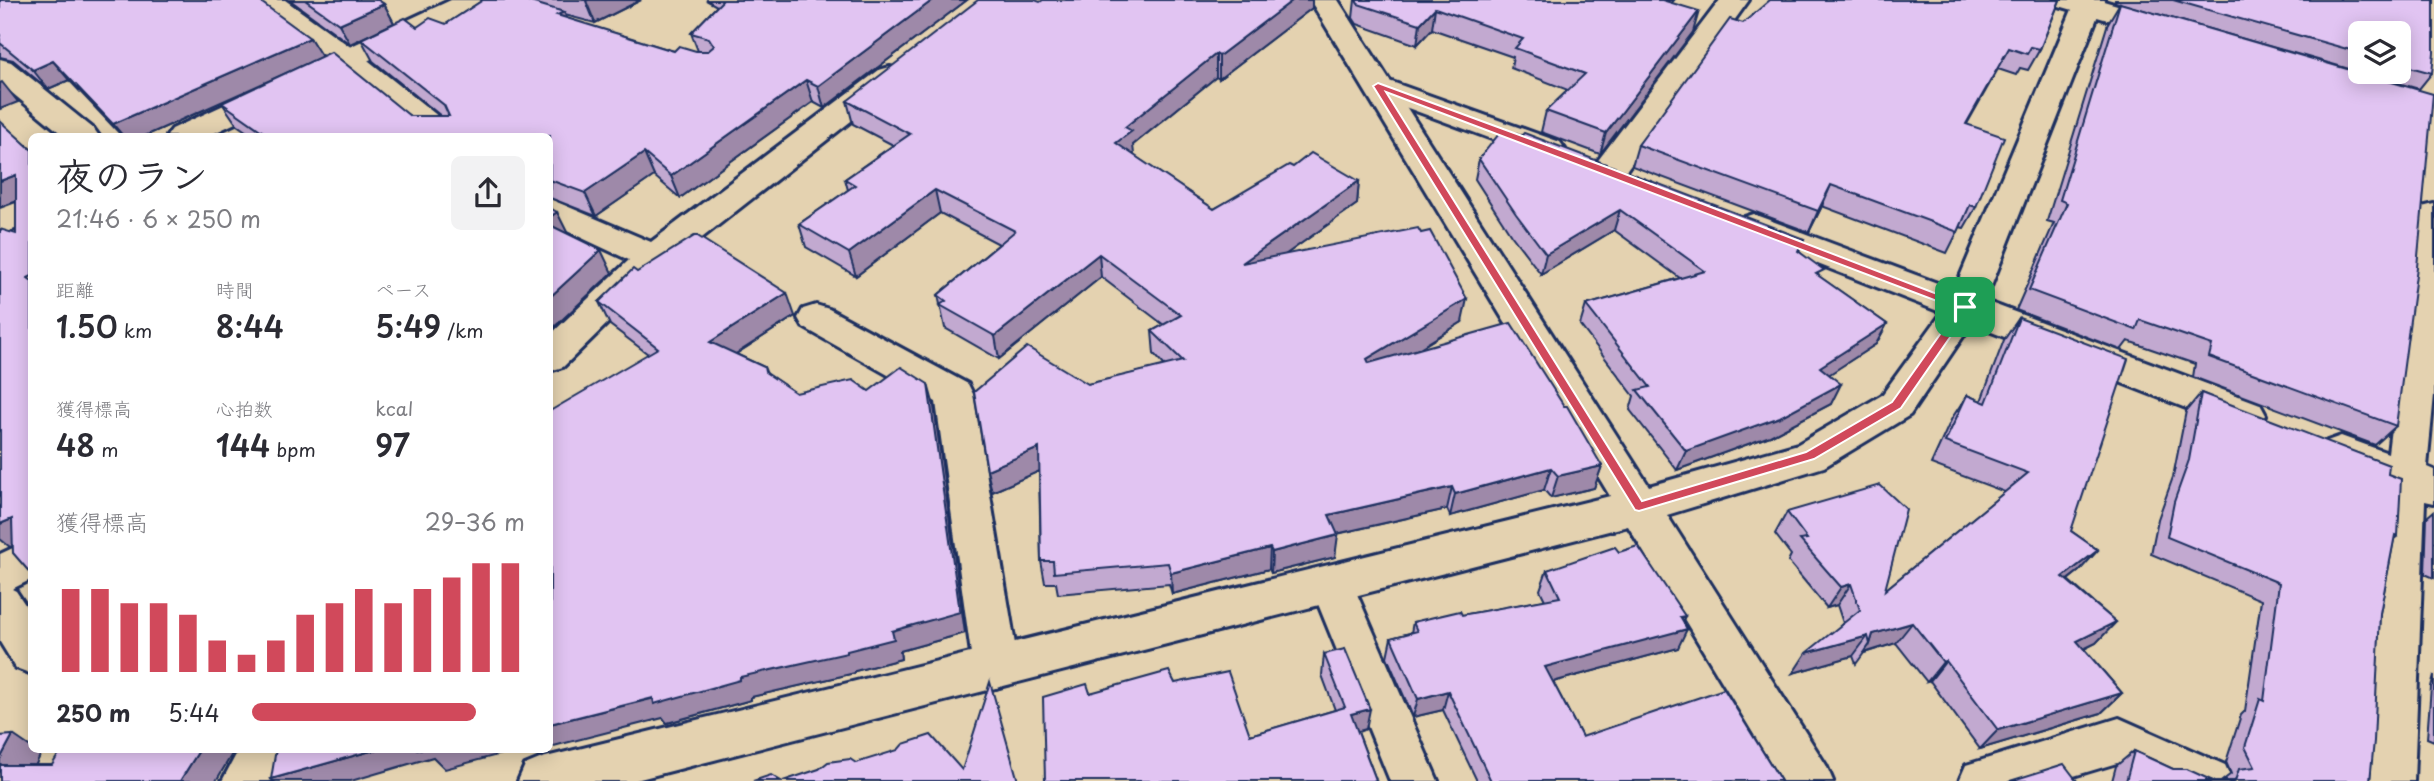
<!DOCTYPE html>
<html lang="ja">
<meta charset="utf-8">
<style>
:root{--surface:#fff;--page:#f2f2f3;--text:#2b2b33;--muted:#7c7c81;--accent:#d1495b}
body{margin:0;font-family:"Playpen Sans","Klee One",sans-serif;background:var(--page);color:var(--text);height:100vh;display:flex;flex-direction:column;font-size:26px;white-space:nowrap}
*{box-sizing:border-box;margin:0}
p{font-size:23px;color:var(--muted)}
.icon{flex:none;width:38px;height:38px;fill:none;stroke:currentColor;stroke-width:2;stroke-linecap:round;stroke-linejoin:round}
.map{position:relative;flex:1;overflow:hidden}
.panel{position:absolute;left:28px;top:133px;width:525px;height:620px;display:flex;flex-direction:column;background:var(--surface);border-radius:10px;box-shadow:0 4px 18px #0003}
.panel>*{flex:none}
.tools{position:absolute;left:2348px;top:21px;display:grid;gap:14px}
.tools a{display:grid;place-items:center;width:63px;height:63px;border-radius:10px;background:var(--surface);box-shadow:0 4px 18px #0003;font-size:35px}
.pin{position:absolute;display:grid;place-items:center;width:60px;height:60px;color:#fff;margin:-30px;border-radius:14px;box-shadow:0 4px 10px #0006}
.round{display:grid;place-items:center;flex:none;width:74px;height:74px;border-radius:10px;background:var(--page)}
.summary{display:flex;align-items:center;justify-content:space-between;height:119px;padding:0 28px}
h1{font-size:38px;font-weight:600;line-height:52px}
.figures{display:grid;grid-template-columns:repeat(3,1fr);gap:10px;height:119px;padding:7px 28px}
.figures div{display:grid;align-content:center}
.figures b{font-size:30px;font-weight:600}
.figures small{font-size:19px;font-weight:400}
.figures p{font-size:19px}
.chart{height:196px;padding:14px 28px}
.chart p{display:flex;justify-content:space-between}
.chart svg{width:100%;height:126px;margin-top:7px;stroke:var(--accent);stroke-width:6}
ul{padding:0 28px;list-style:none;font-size:23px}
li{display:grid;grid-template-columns:112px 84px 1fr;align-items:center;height:52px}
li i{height:18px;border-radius:9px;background:var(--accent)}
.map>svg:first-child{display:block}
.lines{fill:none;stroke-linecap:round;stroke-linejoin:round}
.street-casing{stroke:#1b2f5e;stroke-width:6}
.secondary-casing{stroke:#1b2f5e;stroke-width:6}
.street{fill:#e4d2b0;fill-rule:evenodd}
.secondary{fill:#e4d2b0;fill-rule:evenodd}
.wall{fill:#c2a9d0;stroke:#1b2f5e;stroke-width:2;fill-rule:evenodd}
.shaded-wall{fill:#9e89a9;stroke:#1b2f5e;stroke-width:2}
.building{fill:#e1c4f2;stroke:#1b2f5e;stroke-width:2}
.route{fill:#d1495b;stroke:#fff;stroke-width:2;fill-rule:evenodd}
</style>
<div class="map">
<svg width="2434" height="781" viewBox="0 0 2434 781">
<rect width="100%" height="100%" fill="#e4d2b0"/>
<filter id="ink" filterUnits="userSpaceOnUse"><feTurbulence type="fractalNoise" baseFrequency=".0143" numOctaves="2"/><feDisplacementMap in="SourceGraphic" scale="14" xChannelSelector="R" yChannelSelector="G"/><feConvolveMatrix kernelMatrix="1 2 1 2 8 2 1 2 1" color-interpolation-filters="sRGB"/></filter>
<g filter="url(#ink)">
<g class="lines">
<defs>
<g id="street">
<polygon points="252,0 285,0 359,53 454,129 459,136 424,136 337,65 256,6"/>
<polygon points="1720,0 1749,0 1620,179 1608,182 1596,179 1592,171 1596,163"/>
<polygon points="2055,0 2100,0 2173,21 2178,27 2173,33 2163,36 2059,6"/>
<polygon points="0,59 11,62 94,129 99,136 64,136 0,83"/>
<polygon points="890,67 901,70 905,76 901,82 666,266 563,367 550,371 550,335 629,260 550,223 550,199 651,242 879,70"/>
<polygon points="1378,77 1560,142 1565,149 1560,156 1549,159 1538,156 1367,93 1363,86 1367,79"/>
<polygon points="2434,204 2434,395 2427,467 2434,470 2434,503 2425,501 2414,781 2366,781 2385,485 2327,463 2321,452 2327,441 2341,436 2388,453 2417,215 2422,207"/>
<polygon points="1753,214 2260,404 2266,415 2260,426 2246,430 2232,426 1741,234 1736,226 1741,218"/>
<polygon points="816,305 829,309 968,384 973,394 1019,668 1012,682 996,688 980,682 973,668 936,402 803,327 798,318 803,309"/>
<polygon points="32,539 32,579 12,589 16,591 32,615 32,674 16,668 0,642 0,554"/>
<polygon points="1332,566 1347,571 1438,781 1390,781 1310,584 1317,571"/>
<polygon points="2119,718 2225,765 2232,781 2156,781 2117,763 2057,781 1959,781 1966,765"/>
<polygon points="239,749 290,749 273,781 222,781"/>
</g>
<g id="secondary">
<polygon points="451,0 488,0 484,6 208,136 167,136 172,129"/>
<polygon points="1310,0 1338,0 1649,486 1798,444 1882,395 1949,303 2076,0 2104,0 1983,307 1910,415 1824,467 1667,515 1826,765 1833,781 1782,781 1628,526 632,781 518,781 525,765 542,758 1610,496"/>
<polygon points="32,197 32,222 0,235 0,209"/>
</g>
</defs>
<use href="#street" class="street-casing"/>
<use href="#secondary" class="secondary-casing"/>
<use href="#street" class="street"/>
<use href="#secondary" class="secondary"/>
</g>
<g class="wall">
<polygon points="0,0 310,38 321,57 410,116 441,116 373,61 361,39 350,44 290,0 378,0 384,4 394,23 417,27 446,24 483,0 641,0 595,23 565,15 567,19 674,51 698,51 691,33 717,6 706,0 967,0 824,108 813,102 680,198 654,176 596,216 550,198 550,136 253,136 237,125 222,103 305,65 145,136 122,136 69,80 48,89 13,60 0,57"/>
<polygon points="1355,0 1674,0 1671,3 1693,32 1600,154 1541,132 1546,111 1568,90 1511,68 1513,57 1432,29 1417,45 1357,24 1353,18"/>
<polygon points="2060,0 2040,49 2028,70 2020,68 2016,75 1998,69 1967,124 1976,207 1964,228 1960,227 1947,253 1822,206 1809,232 1632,166 1638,145 1743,23"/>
<path d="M2115,0H2434L2432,73L2419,89L2115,2ZM2361,33H2399V72H2361Z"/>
<polygon points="1040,2 1312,8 1219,79 1216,77 1133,145 1133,155 1214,209 1293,167 1359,181 1357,204 1286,254 1462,322 1417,350 1602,466 1594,488 1551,498 1544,490 1450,516 1447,509 1337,534 1335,557 1271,573 1269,569 1172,594 1169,584 1058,594 1056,583 1045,583 1041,561 1039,471 992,492 1088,384 1165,366 1154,354 1152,331 1164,325 1101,277 999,359 945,328 938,295 999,244 940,213 856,276 806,247 799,224 848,190 845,179 893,145 853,124 847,101"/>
<polygon points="2120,3 2396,426 2375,445 2193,377 2195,364 2128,341 2121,350 2016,310 2054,223 2047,221 2108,23"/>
<polygon points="1479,159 1804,239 1799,251 1820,277 1887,324 1876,344 1829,374 1831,404 1770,436 1677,470 1630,410 1634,396 1580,325 1586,305 1680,278 1614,230 1541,274 1511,235 1475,179"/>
<polygon points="637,272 795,316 736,354 764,367 767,374 796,393 869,391 934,406 965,633 900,651 901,659 855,671 855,673 751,697 751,700 667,723 663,718 648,354 610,325 599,302"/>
<polygon points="2019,318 2071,531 2098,550 2079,571 2068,580 2116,622 2096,643 2084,649 2122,693 2101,713 1980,749 1930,681 1927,682 1896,643 1864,653 1856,664 1853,656 1793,673 1843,623 1837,605 1827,608 1788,561 1791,555 1775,534 1787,512 1885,590 2005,492 1931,464 1952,418 1967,395 1981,401 2004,340"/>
<polygon points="2201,393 2388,474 2398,536 2394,539 2380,613 2370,781 2222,781 2231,774 2226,762 2241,715 2245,711 2261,600 2151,554 2158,519 2173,477 2186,411"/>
<polygon points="2434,511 2434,578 2425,574 2427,517"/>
<polygon points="1619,552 1685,616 1682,621 1678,648 1553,682 1582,737 1781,781 1477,781 1443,710 1413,717 1387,657 1391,638 1411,633 1413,622 1462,615 1545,600 1540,590 1547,570"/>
<polygon points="1324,654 1366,729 1358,732 1376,780 1090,693 1175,683 1250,735 1335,710 1322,675"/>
<polygon points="2434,675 2434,741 2427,738 2431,687"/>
<polygon points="2134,751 2173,769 2213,781 2112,781 2116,766"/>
</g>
<g class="shaded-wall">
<polygon points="588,0 641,0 595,23 586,1"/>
<polygon points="933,0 967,0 824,108 818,86"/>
<polygon points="1293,0 1312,0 1312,8 1219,79 1219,56"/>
<polygon points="1662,0 1674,0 1656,21"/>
<polygon points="384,4 394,23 350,44 339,24"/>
<polygon points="1435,8 1432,29 1417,45 1420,24"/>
<polygon points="1699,11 1693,32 1600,154 1606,133"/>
<polygon points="564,12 574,34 557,15"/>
<polygon points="310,38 322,57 145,136 123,136 113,124"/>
<polygon points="1216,54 1216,77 1133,145 1134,154 1118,166 1116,143 1125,127"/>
<polygon points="53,61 69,80 48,89 33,70"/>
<polygon points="806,80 813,102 680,198 671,176"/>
<polygon points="2,82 18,102 0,109 0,83"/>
<polygon points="644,153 654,176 596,216 585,193"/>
<polygon points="16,175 32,196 0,207 0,181"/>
<polygon points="1359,181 1357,204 1241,286 1242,263"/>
<polygon points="1831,185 1822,206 1809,232 1818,211"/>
<polygon points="935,190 940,213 856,276 849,253"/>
<polygon points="1620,210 1614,230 1541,274 1546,254"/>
<polygon points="557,212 568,234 550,236 550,217"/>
<polygon points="601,250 612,273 550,331 550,297"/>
<polygon points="1099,254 1101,277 999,359 995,336"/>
<polygon points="787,293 795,316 720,364 710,342"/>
<polygon points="1467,299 1462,322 1364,382 1367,359"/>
<polygon points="1887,324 1876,344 1810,387 1820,367"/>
<polygon points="928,384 934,406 965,633 900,651 901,659 855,671 855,673 751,697 751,700 667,723 663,718 550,747 550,724 740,677 892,631"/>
<polygon points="1841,384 1831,404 1770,436 1677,470 1686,451"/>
<polygon points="1039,448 1042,470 992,492 987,470"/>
<polygon points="1602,466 1594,488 1551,498 1558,476"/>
<polygon points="1551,468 1544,490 1450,516 1455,494"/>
<polygon points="1452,487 1447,509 1327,536 1329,515"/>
<polygon points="12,519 32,538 10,547 0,539 0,524"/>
<polygon points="1338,535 1335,557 1271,573 1272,552"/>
<polygon points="1270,548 1269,569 1172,594 1171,573"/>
<polygon points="2098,550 2079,571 2045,597 2063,577"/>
<polygon points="1851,584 1837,605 1827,608 1841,587"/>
<polygon points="1685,616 1677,632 1687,629 1678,648 1538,686 1545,667"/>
<polygon points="2116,622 2096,643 2058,661 2077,641"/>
<polygon points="1912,623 1896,643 1864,653 1870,644 1873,634"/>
<polygon points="1868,636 1853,656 1793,673 1806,653"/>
<polygon points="1946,661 1930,681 1927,682 1943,662"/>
<polygon points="1448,691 1443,710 1413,717 1418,699"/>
<polygon points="2122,693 2101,713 1980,749 1998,730"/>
<polygon points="1370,709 1366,729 1348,734 1351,714"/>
<polygon points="13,735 32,748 32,749 34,749 41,754 28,780 1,765 0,763 0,759"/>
<polygon points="200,749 235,749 216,781 180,781"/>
<polygon points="378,749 520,749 445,769 433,757 351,781 273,781 271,779"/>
<polygon points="522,749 543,749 526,753"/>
</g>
<g class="building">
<polygon points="0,0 258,0 310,38 113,124 53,61 33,70 0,43"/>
<polygon points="305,0 378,0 384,4 339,24"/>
<polygon points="483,0 524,0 564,12 557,15 674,51 679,46 696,51 708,51 714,46 709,38 691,33 723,0 933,0 818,86 806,80 671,176 644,153 585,193 550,180 550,136 269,136 222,103 331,52 410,116 449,116 444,105 361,39 405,18 417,27 430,18 446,24"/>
<polygon points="978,0 1035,0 1040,2 1043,0 1293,0 1219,56 1216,54 1125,127 1132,131 1116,143 1214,209 1289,165 1293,167 1311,153 1359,181 1242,263 1418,228 1421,233 1430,231 1467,299 1367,359 1369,363 1511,323 1564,406 1567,406 1602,466 1558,476 1551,468 1455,494 1452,487 1329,515 1338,535 1272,552 1270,548 1171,573 1168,563 1054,573 1053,561 1041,561 1039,448 987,470 974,392 1027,347 1088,384 1183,361 1152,331 1181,315 1099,254 995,336 940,305 946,301 938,295 1015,231 935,190 849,253 799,224 855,185 845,179 910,134 847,101"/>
<polygon points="1356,0 1662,0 1699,11 1606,133 1546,111 1585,74 1515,48 1523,39 1435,8 1420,24 1358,4"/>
<polygon points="1770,0 2060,0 2040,49 2031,47 2027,54 2009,48 1966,124 2004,137 1976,207 1970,205 1958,232 1831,185 1818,211 1638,145 1730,19 1743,23"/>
<polygon points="2173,0 2434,0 2434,52 2432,73 2399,64 2399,33 2361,33 2361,53"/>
<polygon points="2120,3 2433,94 2417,267 2396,426 2209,357 2212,345 2140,320 2136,330 2029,290 2067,203 2060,200"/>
<polygon points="0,121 32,150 32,276 28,278 32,281 32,575 13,553 12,519 0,524 0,229 16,234 16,175 0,181"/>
<polygon points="1503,129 1521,136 1524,133 1804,239 1798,251 1824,270 1816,274 1887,324 1820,367 1841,384 1780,417 1686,451 1637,390 1650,387 1586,305 1705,271 1620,210 1546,254 1516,214 1479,159"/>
<polygon points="550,208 557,212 550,217"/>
<polygon points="550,225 601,250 550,297"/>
<polygon points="696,235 787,293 710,342 764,367 765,372 796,393 853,380 869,391 901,367 928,384 960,612 892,631 894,639 847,651 847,653 740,677 740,680 654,704 653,698 550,724 550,411 658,348 599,302 633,269 637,272"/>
<polygon points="2019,318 2128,359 2071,531 2098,550 2063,577 2116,622 2077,641 2122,693 1998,730 1946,661 1943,662 1912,623 1873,634 1870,644 1868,636 1806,653 1860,610 1851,584 1841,587 1800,540 1807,539 1787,512 1880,485 1906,509 1885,590 2028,473 1945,442 1967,395 1986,403"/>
<polygon points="2201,393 2389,465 2388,474 2401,479 2398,536 2395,535 2380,613 2374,741 2370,781 2235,781 2239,769 2255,767 2245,747 2260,699 2264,701 2279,583 2167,537 2174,502 2189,460"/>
<polygon points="1638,546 1685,616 1680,617 1687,629 1545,667 1582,737 1724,689 1781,781 1491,781 1448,691 1418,699 1391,638 1417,631 1413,622 1460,611 1462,615 1560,597 1547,570 1615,547 1619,552"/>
<polygon points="1345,649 1370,709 1351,714 1376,780 1373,781 1045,781 1043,697 1087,684 1090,693 1169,671 1175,683 1228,672 1250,735 1345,707 1324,654"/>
<polygon points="990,682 1018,781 783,781 819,769 828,762 850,759 856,763 898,750 903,744 931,735 962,770"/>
<polygon points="13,735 0,759 0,736"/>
<polygon points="62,749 200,749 180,781 0,781 0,763 1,765 52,765"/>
<polygon points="276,749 378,749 271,779"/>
<polygon points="2134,751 2173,769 2187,769 2213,781 2126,781"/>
<polygon points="2064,764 2077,781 2010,781"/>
<polygon points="771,775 781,781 753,781"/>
</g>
</g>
<path class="route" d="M1378,83L1612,169L1971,307L1901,408L1814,459L1639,511L1635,510L1373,86ZM1386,92L1958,309L1892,402L1806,452L1642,501Z"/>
</svg>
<div class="tools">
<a><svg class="icon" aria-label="layers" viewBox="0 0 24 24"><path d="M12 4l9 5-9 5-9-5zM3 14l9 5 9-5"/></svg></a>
</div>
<div class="pin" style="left:1965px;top:307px;background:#1e9e55"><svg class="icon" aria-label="arrive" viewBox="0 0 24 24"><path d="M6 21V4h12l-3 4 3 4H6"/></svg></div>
<section class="panel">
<div class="summary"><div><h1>夜のラン</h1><p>21:46 · 6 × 250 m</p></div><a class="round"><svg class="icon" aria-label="share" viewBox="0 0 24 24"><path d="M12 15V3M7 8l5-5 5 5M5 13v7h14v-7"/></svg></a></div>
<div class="figures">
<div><p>距離</p><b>1.50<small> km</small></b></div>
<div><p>時間</p><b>8:44</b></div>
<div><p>ペース</p><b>5:49<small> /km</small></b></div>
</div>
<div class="figures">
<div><p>獲得標高</p><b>48<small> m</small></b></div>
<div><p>心拍数</p><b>144<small> bpm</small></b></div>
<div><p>kcal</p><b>97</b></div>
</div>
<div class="chart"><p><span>獲得標高</span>29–36 m</p>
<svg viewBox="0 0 160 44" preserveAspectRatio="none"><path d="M5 44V15M15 44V15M25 44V20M35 44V20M45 44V24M55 44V33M65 44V38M75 44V33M85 44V24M95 44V20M105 44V15M115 44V20M125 44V15M135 44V11M145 44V6M155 44V6"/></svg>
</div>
<ul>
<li><b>250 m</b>5:44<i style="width:82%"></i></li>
</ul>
</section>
</div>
